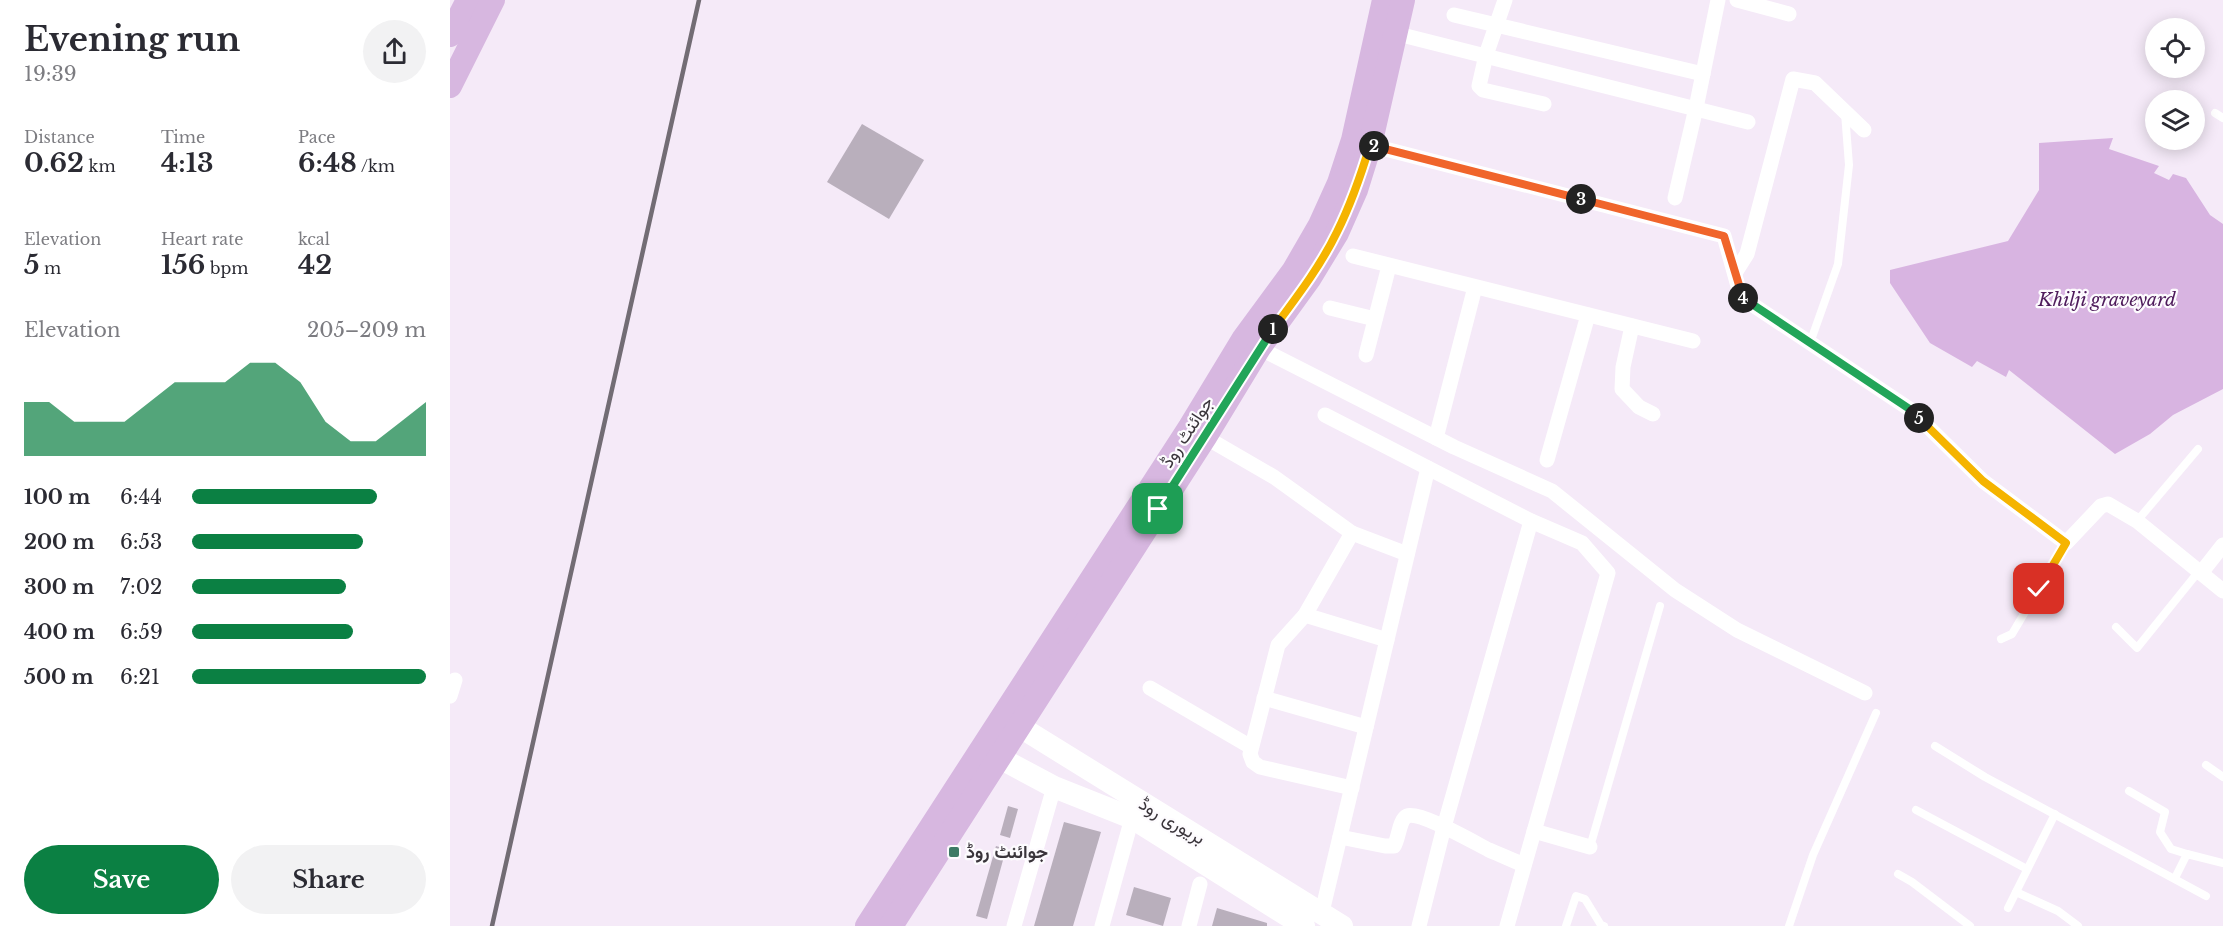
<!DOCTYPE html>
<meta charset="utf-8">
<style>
:root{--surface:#fff;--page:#f2f2f3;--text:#2b2b33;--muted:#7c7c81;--accent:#0b8043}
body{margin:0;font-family:"Libre Baskerville",Vazirmatn,serif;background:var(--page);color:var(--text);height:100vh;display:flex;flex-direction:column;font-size:22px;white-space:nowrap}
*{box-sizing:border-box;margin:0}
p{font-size:20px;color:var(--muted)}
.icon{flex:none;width:33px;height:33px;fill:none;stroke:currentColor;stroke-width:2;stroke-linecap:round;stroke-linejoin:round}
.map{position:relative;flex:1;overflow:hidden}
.sheet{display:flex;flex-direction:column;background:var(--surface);width:450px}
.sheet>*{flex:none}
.tools{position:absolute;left:1695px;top:18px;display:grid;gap:12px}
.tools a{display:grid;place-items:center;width:60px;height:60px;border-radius:50%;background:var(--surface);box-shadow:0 3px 15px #0003;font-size:30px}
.pin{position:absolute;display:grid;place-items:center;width:51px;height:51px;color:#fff;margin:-26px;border-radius:12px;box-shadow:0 3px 9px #0006}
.km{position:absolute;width:30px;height:30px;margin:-15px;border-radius:50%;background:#222;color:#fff;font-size:16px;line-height:30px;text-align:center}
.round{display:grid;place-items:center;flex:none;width:63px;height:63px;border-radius:32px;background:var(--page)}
.overview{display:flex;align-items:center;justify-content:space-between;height:102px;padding:0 24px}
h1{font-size:33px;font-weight:700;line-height:45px}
.stats{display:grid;grid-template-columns:repeat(3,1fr);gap:9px;height:102px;padding:6px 24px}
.stats div{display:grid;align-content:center}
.stats b{font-size:26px;font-weight:700}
.stats small{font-size:16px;font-weight:400}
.stats p{font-size:16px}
.chart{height:168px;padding:12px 24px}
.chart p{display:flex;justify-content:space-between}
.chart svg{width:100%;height:108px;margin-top:6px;fill:var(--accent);opacity:.7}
.cta{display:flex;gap:12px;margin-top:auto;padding:12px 24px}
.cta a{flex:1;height:69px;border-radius:36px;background:var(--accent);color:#fff;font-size:24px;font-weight:700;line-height:69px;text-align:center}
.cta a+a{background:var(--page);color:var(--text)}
ul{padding:0 24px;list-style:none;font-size:20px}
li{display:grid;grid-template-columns:96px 72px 1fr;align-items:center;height:45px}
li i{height:15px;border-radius:8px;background:var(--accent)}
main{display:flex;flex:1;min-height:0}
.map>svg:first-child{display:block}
.green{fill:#d8b4e1}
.building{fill:#b9afbc}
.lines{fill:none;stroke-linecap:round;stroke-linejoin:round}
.lane{stroke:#fff;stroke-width:8}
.street{stroke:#fff;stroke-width:15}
.secondary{stroke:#fff;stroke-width:22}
.primary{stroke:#d7b7e0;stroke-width:24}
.rail{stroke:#726c74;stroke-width:4.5}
.split-1-casing{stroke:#fff;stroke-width:12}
.split-2-casing{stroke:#fff;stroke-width:12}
.split-3-casing{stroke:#fff;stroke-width:12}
.split-4-casing{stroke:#fff;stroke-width:12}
.split-5-casing{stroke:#fff;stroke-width:12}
.split-6-casing{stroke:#fff;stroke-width:12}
.split-1{stroke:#22a559;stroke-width:8}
.split-2{stroke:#f5b400;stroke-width:8}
.split-3{stroke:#f0652b;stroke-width:8}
.split-4{stroke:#f0652b;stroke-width:8}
.split-5{stroke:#22a559;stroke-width:8}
.split-6{stroke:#f5b400;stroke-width:8}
.poi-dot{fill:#3d7a65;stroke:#fdfbfe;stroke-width:2}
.labels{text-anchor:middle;stroke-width:4.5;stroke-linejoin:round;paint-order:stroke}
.park-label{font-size:18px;font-style:italic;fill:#4e1b5b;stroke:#fdfbfe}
.street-label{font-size:18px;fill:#3a353b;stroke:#fdfbfe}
.poi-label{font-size:18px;font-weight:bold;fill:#3a353b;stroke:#fdfbfe;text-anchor:start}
</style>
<main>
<section class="sheet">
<div class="overview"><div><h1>Evening run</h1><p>19:39</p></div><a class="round"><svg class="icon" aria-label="share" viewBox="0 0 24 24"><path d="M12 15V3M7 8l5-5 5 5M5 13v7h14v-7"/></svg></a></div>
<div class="stats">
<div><p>Distance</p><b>0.62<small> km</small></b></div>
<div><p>Time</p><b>4:13</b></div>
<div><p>Pace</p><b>6:48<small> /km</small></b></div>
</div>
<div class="stats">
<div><p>Elevation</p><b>5<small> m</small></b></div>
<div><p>Heart rate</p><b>156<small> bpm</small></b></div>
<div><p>kcal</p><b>42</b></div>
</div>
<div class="chart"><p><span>Elevation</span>205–209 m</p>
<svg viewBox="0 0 160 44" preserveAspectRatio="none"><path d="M0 44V22L10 22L20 30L30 30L40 30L50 22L60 14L70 14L80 14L90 6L100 6L110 14L120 30L130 38L140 38L150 30L160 22V44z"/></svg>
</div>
<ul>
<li><b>100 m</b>6:44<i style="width:79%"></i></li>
<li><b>200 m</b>6:53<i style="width:73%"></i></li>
<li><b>300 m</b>7:02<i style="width:66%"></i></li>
<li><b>400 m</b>6:59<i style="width:69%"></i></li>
<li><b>500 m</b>6:21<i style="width:100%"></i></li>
</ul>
<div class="cta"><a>Save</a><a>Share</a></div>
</section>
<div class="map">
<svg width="1773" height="926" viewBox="0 0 1773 926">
<rect width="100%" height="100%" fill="#f5eaf8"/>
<polygon class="green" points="1663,138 1659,149 1709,166 1704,173 1719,180 1723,174 1736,178 1760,215 1773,224 1773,389 1723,415 1700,434 1665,454 1559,370 1556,377 1527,361 1522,367 1480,343 1440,283 1440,270 1558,241 1589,190 1589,143"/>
<g class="building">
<polygon points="412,124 474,160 439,219 377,182"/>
<polygon points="558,806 568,809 560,838 550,835"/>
<polygon points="614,822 651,832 623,926 584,926"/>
<polygon points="546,846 556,849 537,919 526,916"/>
<polygon points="684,887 721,898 713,926 676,915"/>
<polygon points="767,908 817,923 817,926 762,926"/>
</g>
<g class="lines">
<g class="lane">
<polyline points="1765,113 1773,118"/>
<polyline points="1360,343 1388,264 1399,165 1395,113"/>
<polyline points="1687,521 1748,449"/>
<polyline points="1666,627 1687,648 1749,571"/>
<polyline points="1551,639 1562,634 1616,543"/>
<polyline points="1485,746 1535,777 1756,896"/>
<polyline points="1756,765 1773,777"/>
<polyline points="1679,791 1715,812 1710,832 1721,849 1737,854"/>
<polyline points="1466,810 1577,869"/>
<polyline points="1140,847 1210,606"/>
<polyline points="1448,874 1462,882 1520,926"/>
<polyline points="1725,878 1737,854 1773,863"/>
<polyline points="1566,892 1608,911 1628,926"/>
<polyline points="1558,908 1605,814"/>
<polyline points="1116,926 1126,896 1135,899 1151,925 1154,926"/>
<polyline points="1339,926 1363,855 1426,713"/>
</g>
<g class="street">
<polyline points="1055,0 1036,55 1029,86 1033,90 1094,104"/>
<polyline points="1287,0 1339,14"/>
<polyline points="1004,15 1253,74"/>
<polyline points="944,33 1298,122"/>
<polyline points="912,143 1274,236 1291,297 1461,410 1533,481 1616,543 1651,506 1658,504 1687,521 1773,591"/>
<polyline points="1225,198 1246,108 1268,0"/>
<polyline points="903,256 1243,341"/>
<polyline points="1285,273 1297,254 1343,79 1365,83 1414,130"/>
<polyline points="880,308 925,319"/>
<polyline points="1182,326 1173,367 1172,389 1189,407 1203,414"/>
<polyline points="809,348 1004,447 1102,491 1225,590 1287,630 1415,693"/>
<polyline points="916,355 939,266"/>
<polyline points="875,415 1081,521 1132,543 1158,573 1057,926"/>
<polyline points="755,437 824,477 902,533 957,554"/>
<polyline points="986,438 1025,287"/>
<polyline points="1097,460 1138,315"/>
<polyline points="1751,573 1773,545"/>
<polyline points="855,615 937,640"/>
<polyline points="700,688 801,747"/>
<polyline points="0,696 5,680"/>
<polyline points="814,698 916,727"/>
<polyline points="902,788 810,767 803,762 800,754 828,645 855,615 902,533"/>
<polyline points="1084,831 1140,847"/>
<path d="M890,837L935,846H944C949,838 949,820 957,816C970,811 1025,843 1039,850C1051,855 1062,860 1074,865"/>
<polyline points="872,912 978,468"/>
<polyline points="564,926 604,787"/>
<polyline points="652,926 682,818"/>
<polyline points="739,926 750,884"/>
<polyline points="969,926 994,827 1081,521"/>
</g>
<g class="secondary">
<polyline points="554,717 892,926"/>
<polyline points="533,749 604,787 682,818 854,926"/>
</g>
<g class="primary">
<polyline points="0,35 18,0"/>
<polyline points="0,86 43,0"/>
<polyline points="417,926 740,427 794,338 844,270 870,225 889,183 903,140 934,0"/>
<polyline points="441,926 755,437 809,348 859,279 887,233 906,190 920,145 953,0"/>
</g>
<polyline class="rail" points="42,926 249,0"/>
</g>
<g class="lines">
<defs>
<polyline id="split-1" points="708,509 823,329"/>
<path id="split-2" d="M823,329C846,298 870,267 887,232C901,204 911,175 920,145L924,146"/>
<polyline id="split-3" points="924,146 1131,199"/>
<polyline id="split-4" points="1131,199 1274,236 1293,298"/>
<polyline id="split-5" points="1293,298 1461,410 1469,418"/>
<polyline id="split-6" points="1469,418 1533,481 1616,543 1589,589"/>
</defs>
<use href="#split-1" class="split-1-casing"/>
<use href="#split-2" class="split-2-casing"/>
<use href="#split-3" class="split-3-casing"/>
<use href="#split-4" class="split-4-casing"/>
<use href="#split-5" class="split-5-casing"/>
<use href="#split-6" class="split-6-casing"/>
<use href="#split-1" class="split-1"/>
<use href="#split-2" class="split-2"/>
<use href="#split-3" class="split-3"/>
<use href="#split-4" class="split-4"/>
<use href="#split-5" class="split-5"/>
<use href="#split-6" class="split-6"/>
</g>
<rect class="poi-dot" x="498" y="846" width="12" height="12" rx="3"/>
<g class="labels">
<g class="park-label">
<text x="1657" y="306">Khilji graveyard</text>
</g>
<g class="street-label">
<text transform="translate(737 432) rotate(-57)" y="6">جوائنٹ روڈ</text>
<text transform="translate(722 821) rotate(31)" y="6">بریوری روڈ</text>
</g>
<g class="poi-label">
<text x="516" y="858">جوائنٹ روڈ</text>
</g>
</g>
</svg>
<div class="tools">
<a><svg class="icon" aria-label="locate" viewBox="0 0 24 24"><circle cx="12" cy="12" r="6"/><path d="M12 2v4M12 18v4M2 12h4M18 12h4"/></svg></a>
<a><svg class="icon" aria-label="layers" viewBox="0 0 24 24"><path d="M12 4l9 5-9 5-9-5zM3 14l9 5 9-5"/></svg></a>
</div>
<div class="pin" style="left:708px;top:509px;background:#1e9e55"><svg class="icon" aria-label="arrive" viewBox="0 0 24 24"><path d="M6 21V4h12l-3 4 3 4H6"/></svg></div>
<div class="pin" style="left:1589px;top:589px;background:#d93025"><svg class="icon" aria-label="check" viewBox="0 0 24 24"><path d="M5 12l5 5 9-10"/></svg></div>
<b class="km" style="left:823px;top:329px">1</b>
<b class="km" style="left:924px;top:146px">2</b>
<b class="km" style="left:1131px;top:199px">3</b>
<b class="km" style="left:1293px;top:298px">4</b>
<b class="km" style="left:1469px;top:418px">5</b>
</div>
</main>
